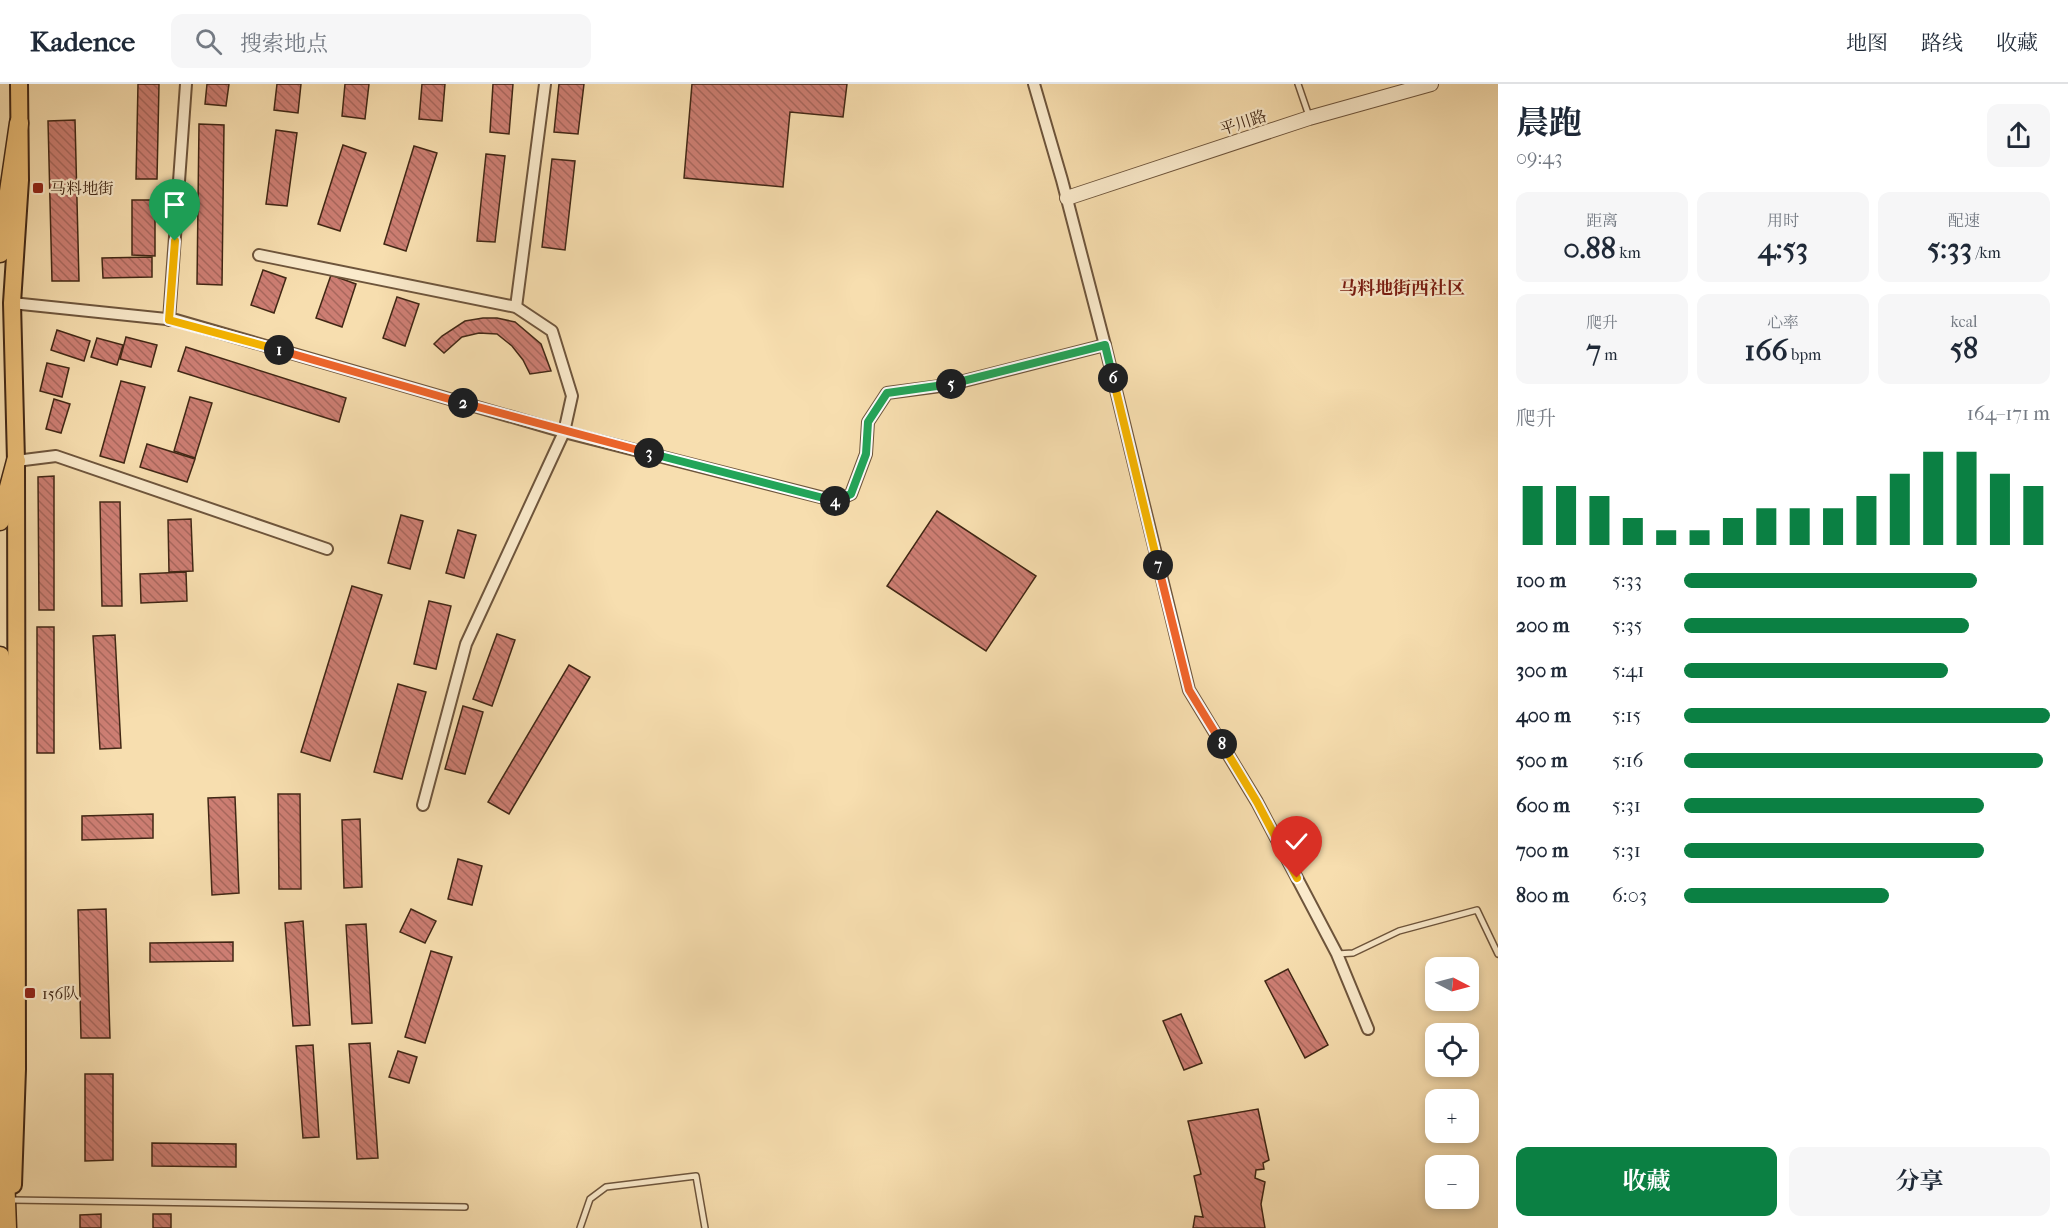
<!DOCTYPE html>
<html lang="zh">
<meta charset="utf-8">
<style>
:root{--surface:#fff;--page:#f6f6f7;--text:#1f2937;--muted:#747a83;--line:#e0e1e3;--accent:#0b8043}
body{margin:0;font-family:"IM FELL French Canon","Noto Serif SC",serif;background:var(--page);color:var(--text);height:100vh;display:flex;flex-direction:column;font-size:22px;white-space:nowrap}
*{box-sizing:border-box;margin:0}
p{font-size:20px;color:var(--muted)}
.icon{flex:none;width:33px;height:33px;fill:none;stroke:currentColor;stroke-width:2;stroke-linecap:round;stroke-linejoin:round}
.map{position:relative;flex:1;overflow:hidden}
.sheet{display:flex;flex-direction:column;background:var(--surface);width:570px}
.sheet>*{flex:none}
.needle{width:39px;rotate:96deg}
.controls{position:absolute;left:1425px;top:873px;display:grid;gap:12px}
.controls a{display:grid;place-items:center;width:54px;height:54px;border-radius:12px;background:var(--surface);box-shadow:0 3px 9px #0003;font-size:30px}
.pin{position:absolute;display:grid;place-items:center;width:51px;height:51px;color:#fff;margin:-62px -26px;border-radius:50% 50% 50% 0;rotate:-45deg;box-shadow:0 0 6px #0007}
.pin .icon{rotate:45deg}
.km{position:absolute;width:30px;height:30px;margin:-15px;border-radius:50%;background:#222;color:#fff;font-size:16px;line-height:30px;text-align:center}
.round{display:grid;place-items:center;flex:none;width:63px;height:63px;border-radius:12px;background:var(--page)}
.head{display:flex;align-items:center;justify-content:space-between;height:102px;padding:0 18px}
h1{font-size:33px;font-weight:700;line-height:45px}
.metrics{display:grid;grid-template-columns:repeat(3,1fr);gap:9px;height:102px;padding:6px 18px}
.metrics div{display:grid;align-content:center;border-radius:12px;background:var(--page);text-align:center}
.metrics b{font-size:30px;font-weight:700}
.metrics small{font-size:16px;font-weight:400}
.metrics p{font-size:16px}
.chart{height:168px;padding:12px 18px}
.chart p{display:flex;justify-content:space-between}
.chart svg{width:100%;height:108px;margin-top:6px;stroke:var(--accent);stroke-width:6}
.cta{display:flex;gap:12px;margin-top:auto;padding:12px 18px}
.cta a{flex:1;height:69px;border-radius:12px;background:var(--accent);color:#fff;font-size:24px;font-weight:700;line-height:69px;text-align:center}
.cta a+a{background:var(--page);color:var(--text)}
ul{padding:0 18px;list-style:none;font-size:20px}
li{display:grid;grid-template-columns:96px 72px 1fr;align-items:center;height:45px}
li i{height:15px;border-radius:8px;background:var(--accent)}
header{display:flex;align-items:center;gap:36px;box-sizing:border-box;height:84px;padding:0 30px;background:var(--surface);border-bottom:2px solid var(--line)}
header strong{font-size:28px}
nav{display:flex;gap:33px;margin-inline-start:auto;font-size:21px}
.search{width:420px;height:54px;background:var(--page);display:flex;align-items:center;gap:15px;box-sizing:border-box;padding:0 21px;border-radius:12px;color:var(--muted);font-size:22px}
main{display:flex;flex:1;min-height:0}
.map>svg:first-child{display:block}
.building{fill:url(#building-back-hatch);stroke:#412715;stroke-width:1.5}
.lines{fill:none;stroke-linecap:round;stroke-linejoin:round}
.service-casing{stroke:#6e553c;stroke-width:8}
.minor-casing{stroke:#6e553c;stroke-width:14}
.tertiary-casing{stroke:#6e553c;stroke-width:16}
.primary-casing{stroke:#412715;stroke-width:20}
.trunk-casing{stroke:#412715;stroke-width:21}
.service{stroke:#faeacb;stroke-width:5}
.minor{stroke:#faeacb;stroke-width:10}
.tertiary{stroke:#faeacb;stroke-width:14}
.primary{stroke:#ecbf78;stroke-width:16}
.trunk{stroke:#ecbf78;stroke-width:18}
.split-1-casing{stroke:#fff;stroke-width:12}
.split-2-casing{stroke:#fff;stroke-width:12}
.split-3-casing{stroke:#fff;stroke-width:12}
.split-4-casing{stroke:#fff;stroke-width:12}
.split-5-casing{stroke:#fff;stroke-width:12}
.split-6-casing{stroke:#fff;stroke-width:12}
.split-7-casing{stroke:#fff;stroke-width:12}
.split-8-casing{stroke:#fff;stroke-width:12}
.split-9-casing{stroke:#fff;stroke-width:12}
.split-1{stroke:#f5b400;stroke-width:8}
.split-2{stroke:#f0652b;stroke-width:8}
.split-3{stroke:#f0652b;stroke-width:8}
.split-4{stroke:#22a559;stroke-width:8}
.split-5{stroke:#22a559;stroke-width:8}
.split-6{stroke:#22a559;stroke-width:8}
.split-7{stroke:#f5b400;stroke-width:8}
.split-8{stroke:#f0652b;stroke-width:8}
.split-9{stroke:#f5b400;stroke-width:8}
.poi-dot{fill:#8f2418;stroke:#faeacb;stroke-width:2}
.labels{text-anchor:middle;stroke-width:4.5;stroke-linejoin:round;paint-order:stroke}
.street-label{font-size:16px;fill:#412715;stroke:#faeacb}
.poi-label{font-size:16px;fill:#412715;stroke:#faeacb;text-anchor:start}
.neighbourhood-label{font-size:18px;font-weight:bold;fill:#7a1f14;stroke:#faeacb}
</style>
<header>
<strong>Kadence</strong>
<div class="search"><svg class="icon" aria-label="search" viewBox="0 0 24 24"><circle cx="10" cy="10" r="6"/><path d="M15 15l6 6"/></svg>搜索地点</div>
<nav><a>地图</a><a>路线</a><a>收藏</a></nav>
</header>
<main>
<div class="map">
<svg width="1498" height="1144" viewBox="0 0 1498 1144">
<defs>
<pattern id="building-back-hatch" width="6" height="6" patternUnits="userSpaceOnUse" patternTransform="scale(1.5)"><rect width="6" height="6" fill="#cd7e73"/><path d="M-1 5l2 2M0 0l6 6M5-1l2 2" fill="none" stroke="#a8675d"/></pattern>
</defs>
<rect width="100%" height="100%" fill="#f7deaf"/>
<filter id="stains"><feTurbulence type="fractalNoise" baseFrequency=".00333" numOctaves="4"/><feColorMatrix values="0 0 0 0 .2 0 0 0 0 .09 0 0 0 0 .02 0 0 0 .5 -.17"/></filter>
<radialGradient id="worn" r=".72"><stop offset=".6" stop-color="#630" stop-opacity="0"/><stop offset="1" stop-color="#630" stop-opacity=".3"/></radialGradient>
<g class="building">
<polygon points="138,0 159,0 157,95 136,95"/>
<polygon points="207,0 229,0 226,22 205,20"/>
<polygon points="277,0 301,0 298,29 274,26"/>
<polygon points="345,0 369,0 365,35 342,32"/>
<polygon points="422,0 445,0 442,37 419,35"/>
<polygon points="493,0 513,0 509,50 490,48"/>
<polygon points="559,0 584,0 578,50 554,48"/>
<polygon points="692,0 847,0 843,33 790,28 783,103 684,94"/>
<polygon points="75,36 79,197 52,197 48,37"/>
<polygon points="199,40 224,41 222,201 197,200"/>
<polygon points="276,46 297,49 287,122 266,120"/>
<polygon points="343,61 366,69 340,147 318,140"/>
<polygon points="414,62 437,69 406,167 384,160"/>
<polygon points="486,70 505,72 495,158 477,157"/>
<polygon points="552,75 575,77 565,166 542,163"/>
<polygon points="132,116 155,116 155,172 132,171"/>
<polygon points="152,173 152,193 103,194 102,174"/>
<polygon points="263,186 286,194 274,229 251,221"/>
<polygon points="331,191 356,200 342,243 316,234"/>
<polygon points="397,213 419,220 405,262 383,254"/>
<polygon points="483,234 497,234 515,238 541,260 551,287 530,290 523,276 512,262 497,250 479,249 462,253 444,269 434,260 442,252 465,237"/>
<polygon points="57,246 90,257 84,277 51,266"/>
<polygon points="126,253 157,261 151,283 120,275"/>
<polygon points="97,254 123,261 117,281 91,273"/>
<polygon points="186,263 346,314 339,338 178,287"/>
<polygon points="47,279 69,284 62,313 40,307"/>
<polygon points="121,297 145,303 124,379 100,372"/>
<polygon points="190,313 212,319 195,374 174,367"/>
<polygon points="54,315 70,320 61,349 46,345"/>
<polygon points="147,360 195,375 187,398 140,383"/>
<polygon points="54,392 54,526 39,526 38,393"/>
<polygon points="100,418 120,418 122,522 102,522"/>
<polygon points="937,427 1036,492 986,567 887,502"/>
<polygon points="401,431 423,437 410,485 388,479"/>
<polygon points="191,435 193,487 169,488 168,436"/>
<polygon points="458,446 476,451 464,494 446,489"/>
<polygon points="186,488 187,517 141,519 140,490"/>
<polygon points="352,502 382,511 330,677 301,668"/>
<polygon points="429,517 451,522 436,585 414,580"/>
<rect x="37" y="543" width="17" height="126"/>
<polygon points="497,550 515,556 492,622 473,615"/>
<polygon points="115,551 121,664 100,665 93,552"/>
<polygon points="569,581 590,593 509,730 488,718"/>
<polygon points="398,600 426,608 402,695 374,688"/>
<polygon points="463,622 483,628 465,690 445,685"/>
<polygon points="278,710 300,710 301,805 279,805"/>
<polygon points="235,713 239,809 212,811 208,714"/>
<polygon points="153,730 153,754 82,756 82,732"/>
<polygon points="360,735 362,803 344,804 342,736"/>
<polygon points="458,775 482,782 472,821 448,815"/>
<polygon points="106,825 110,954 81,954 78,826"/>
<polygon points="411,825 436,837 425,859 400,848"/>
<polygon points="303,837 310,941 293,942 285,839"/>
<polygon points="366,840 372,939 352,940 346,841"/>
<polygon points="233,858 233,877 150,878 150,859"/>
<polygon points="431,867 452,873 425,959 405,953"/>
<polygon points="1288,885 1328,961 1305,974 1265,897"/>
<polygon points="1181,930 1202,979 1184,986 1163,937"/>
<polygon points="370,959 378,1074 357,1075 349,960"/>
<polygon points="313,961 319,1053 303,1054 296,962"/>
<polygon points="398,967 417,973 409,999 389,993"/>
<polygon points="85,990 113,990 113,1076 85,1077"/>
<polygon points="1258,1025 1269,1076 1263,1079 1264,1085 1256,1086 1255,1094 1265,1098 1261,1120 1265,1144 1193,1144 1195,1132 1203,1133 1194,1092 1201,1090 1188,1037"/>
<polygon points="152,1059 236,1060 236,1083 152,1082"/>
<polygon points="101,1130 101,1144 80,1144 80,1131"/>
<rect x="153" y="1130" width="18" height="14"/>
</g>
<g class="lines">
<defs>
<g id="service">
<polyline points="1298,0 1309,32"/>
<polyline points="1337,870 1353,869 1399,847 1477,826 1498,870"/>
<polyline points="12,1116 465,1123"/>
<polyline points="580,1144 590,1115 606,1103 696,1092 705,1144"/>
</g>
<g id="minor">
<polyline points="1034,0 1062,96 1105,261 1189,606 1257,718 1337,870 1368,945"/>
<polyline points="259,171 516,223 552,247 572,312 564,348 466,560 423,721"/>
<polyline points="12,219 176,236 564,348 836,417 851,410 866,370 868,338 887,309 948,301 1105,261"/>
<polyline points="516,223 545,0"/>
<polyline points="169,236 186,0"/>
<polyline points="16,377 56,372 327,465"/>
</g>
<polyline id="tertiary" points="1067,114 1309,34 1431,0"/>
<polyline id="primary" points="13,1101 17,985 16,377 12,219 20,96 19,0"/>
<g id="trunk">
<polyline points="0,169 19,39"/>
<polyline points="0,437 16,377"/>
<polyline points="0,572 1,983 7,1144"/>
</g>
</defs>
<use href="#service" class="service-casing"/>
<use href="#minor" class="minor-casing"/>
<use href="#tertiary" class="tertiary-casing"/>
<use href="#primary" class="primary-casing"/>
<use href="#trunk" class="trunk-casing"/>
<use href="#service" class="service"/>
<use href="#minor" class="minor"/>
<use href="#tertiary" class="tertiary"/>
<use href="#primary" class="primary"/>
<use href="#trunk" class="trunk"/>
</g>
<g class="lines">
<defs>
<polyline id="split-1" points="175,157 169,236 279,266"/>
<polyline id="split-2" points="279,266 463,319"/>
<polyline id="split-3" points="463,319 649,369"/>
<polyline id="split-4" points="649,369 835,417"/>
<polyline id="split-5" points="835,417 851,410 866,370 868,338 887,309 951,300"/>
<polyline id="split-6" points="951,300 1105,261 1113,294"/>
<polyline id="split-7" points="1113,294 1158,481"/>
<polyline id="split-8" points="1158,481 1189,606 1222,660"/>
<polyline id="split-9" points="1222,660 1257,718 1297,794"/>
</defs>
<use href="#split-1" class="split-1-casing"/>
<use href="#split-2" class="split-2-casing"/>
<use href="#split-3" class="split-3-casing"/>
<use href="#split-4" class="split-4-casing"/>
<use href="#split-5" class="split-5-casing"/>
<use href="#split-6" class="split-6-casing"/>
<use href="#split-7" class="split-7-casing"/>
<use href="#split-8" class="split-8-casing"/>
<use href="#split-9" class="split-9-casing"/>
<use href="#split-1" class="split-1"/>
<use href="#split-2" class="split-2"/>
<use href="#split-3" class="split-3"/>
<use href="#split-4" class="split-4"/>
<use href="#split-5" class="split-5"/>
<use href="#split-6" class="split-6"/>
<use href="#split-7" class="split-7"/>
<use href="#split-8" class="split-8"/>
<use href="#split-9" class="split-9"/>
</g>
<g class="poi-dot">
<rect x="32" y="98" width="12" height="12" rx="3"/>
<rect x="24" y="903" width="12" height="12" rx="3"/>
</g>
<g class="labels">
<g class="street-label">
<text transform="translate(1243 38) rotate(-18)" y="6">平川路</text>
</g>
<g class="poi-label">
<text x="50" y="110">马料地街</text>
<text x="42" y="915">156队</text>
</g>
<g class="neighbourhood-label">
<text x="1402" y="210">马料地街西社区</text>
</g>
</g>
<rect width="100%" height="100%" filter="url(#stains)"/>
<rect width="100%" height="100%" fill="url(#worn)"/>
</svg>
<div class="controls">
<a><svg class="needle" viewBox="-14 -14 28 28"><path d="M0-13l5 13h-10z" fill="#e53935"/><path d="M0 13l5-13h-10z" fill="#747a83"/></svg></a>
<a><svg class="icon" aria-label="locate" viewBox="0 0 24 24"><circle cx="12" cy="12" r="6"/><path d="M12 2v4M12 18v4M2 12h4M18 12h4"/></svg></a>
<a>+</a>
<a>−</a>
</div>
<div class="pin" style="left:175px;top:157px;background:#1e9e55"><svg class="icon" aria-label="arrive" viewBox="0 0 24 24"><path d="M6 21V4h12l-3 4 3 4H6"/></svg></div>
<div class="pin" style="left:1297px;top:794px;background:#d93025"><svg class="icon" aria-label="check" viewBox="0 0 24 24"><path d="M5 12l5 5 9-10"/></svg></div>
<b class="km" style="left:279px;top:266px">1</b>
<b class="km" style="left:463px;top:319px">2</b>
<b class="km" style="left:649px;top:369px">3</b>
<b class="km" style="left:835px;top:417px">4</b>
<b class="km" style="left:951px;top:300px">5</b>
<b class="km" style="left:1113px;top:294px">6</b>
<b class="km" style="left:1158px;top:481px">7</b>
<b class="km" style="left:1222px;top:660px">8</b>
</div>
<section class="sheet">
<div class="head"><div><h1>晨跑</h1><p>09:43</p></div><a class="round"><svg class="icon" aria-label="share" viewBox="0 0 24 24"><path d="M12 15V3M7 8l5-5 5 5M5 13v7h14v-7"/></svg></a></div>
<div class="metrics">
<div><p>距离</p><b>0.88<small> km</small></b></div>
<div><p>用时</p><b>4:53</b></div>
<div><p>配速</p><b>5:33<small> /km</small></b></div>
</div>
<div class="metrics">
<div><p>爬升</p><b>7<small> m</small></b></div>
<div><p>心率</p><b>166<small> bpm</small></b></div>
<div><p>kcal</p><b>58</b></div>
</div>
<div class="chart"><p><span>爬升</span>164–171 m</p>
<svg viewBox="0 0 160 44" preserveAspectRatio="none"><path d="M5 44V20M15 44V20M25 44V24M35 44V33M45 44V38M55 44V38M65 44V33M75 44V29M85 44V29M95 44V29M105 44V24M115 44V15M125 44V6M135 44V6M145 44V15M155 44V20"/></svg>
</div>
<ul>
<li><b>100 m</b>5:33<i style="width:80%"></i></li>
<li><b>200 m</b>5:35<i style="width:78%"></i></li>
<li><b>300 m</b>5:41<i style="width:72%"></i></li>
<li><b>400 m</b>5:15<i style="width:100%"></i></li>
<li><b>500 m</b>5:16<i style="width:98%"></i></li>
<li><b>600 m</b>5:31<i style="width:82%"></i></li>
<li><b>700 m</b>5:31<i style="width:82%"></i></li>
<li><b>800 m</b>6:03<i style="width:56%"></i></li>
</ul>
<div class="cta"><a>收藏</a><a>分享</a></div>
</section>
</main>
